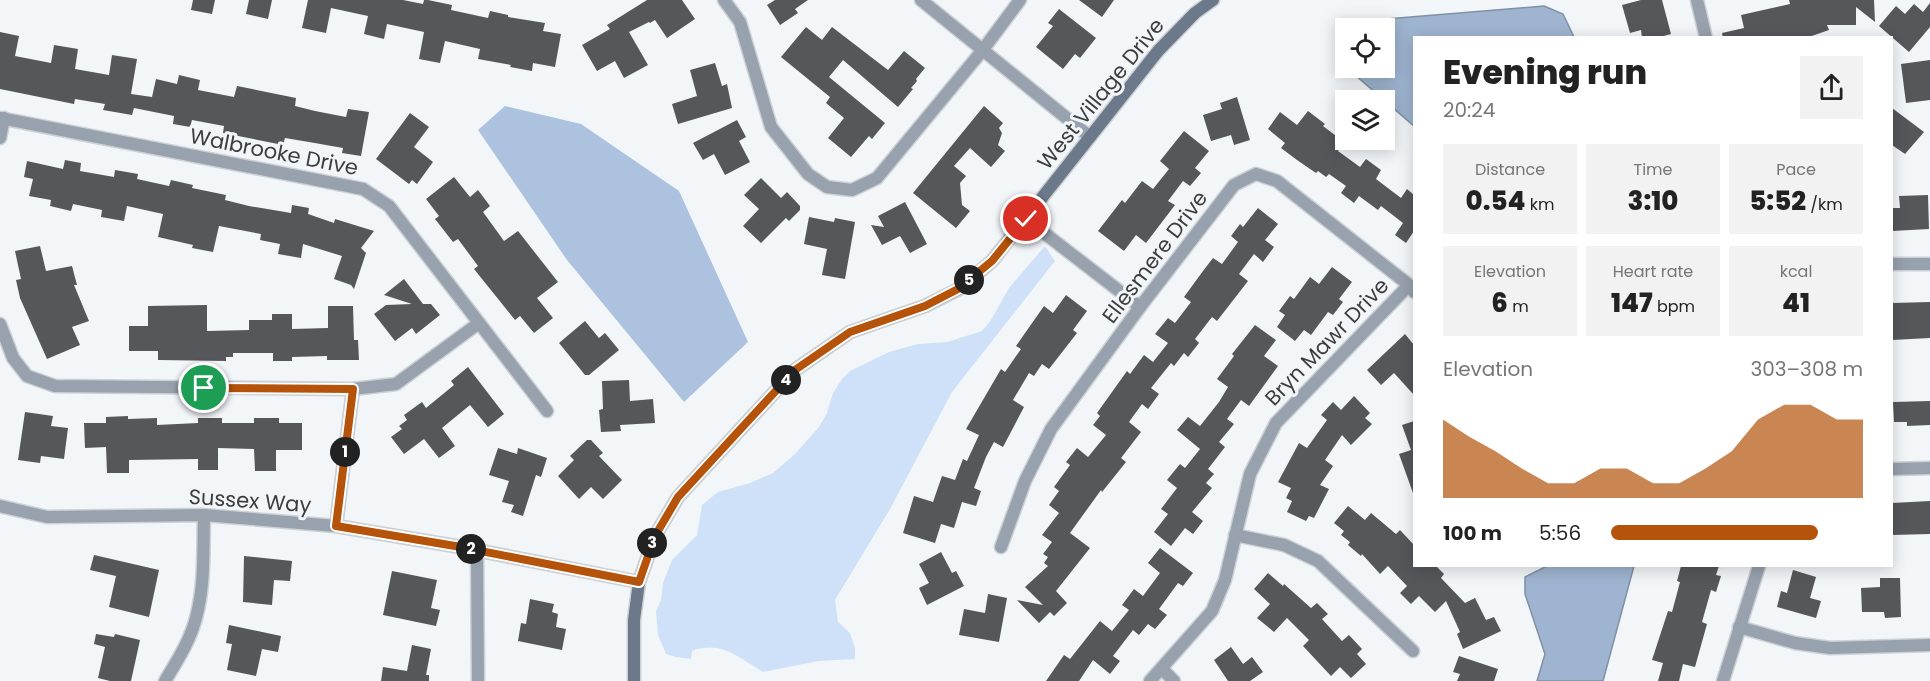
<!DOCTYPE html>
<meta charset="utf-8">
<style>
:root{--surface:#fff;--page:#f2f2f2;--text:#222;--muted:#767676;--accent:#b45309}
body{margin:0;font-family:Poppins,sans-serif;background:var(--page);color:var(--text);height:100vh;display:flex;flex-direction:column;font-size:22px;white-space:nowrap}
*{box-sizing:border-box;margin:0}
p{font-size:20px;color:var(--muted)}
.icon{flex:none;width:33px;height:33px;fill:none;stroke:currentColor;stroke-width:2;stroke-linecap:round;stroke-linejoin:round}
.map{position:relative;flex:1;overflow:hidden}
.side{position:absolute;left:1413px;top:36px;width:480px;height:531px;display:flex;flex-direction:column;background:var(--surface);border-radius:0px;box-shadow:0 3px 15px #0003}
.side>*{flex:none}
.fabs{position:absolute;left:1335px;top:18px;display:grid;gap:12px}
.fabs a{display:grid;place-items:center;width:60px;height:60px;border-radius:0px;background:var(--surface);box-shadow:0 3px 15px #0003;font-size:30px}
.pin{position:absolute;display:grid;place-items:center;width:51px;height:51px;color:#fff;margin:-26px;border:3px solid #fff;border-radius:50%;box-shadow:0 2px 6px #0007}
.km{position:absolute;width:30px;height:30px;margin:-15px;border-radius:50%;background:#222;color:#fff;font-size:16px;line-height:30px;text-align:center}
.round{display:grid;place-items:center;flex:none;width:63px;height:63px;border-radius:0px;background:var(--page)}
.overview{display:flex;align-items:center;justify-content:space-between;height:102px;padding:0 30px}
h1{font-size:33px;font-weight:800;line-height:45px}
.metrics{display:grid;grid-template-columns:repeat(3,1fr);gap:9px;height:102px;padding:6px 30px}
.metrics div{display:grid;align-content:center;border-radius:0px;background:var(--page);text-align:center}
.metrics b{font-size:26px;font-weight:800}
.metrics small{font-size:16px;font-weight:400}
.metrics p{font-size:16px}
.chart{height:168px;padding:12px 30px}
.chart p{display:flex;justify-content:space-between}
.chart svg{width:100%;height:108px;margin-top:6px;fill:var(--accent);opacity:.7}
ul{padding:0 30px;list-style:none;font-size:20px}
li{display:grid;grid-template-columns:96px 72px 1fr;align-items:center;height:45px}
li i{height:15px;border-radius:8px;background:var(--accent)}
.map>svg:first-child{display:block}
.green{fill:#cee1f9}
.forest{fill:#acc2de}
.water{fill:#9eb4d0;stroke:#8190a4;stroke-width:1.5}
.building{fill:#55575a}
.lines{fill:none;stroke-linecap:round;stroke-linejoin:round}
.street-casing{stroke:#ced1d4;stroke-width:15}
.secondary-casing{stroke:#ced1d4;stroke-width:15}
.street{stroke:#98a1ae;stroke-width:12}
.secondary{stroke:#6b798a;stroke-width:12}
.route-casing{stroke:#fff;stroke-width:12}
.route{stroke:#b45309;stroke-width:8}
.labels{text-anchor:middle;stroke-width:6;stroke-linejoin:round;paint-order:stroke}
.street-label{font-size:21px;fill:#3c3d3e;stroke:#f3f6f9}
</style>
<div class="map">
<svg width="1930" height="681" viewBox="0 0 1930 681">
<rect width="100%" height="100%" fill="#f3f6f9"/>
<path class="green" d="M1045,246L1055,261L952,392L890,509L835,600L838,622L850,633L855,648V659L818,661L763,672C739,658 721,640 692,651L691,659L676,657L666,654L658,635L656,611L661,600L663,583L672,560L697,535L702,505L718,492L750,483L773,473L795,454L819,427L827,413L833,393L842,379L850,371L889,352L918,344L947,342L982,331L991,320L1009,288Z"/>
<polygon class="forest" points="505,106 581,124 679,191 748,342 684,402 567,260 478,130"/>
<g class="water">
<polygon points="1544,6 1563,14 1574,37 1414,38 1414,126 1347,68 1384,68 1384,28 1361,28 1386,19"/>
<polygon points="1547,566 1634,566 1603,681 1537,681 1545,654 1525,594 1525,577"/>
</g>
<g class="building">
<polygon points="193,0 215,0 212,14 191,10"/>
<polygon points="249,0 272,0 268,19 246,14"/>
<polygon points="308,0 403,0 423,4 424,0 428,0 452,5 451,10 488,18 490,11 508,15 508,17 545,23 543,31 561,34 555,67 533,63 532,71 510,67 511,65 478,59 480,49 445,41 440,63 419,59 424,32 387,24 384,39 364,34 368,16 331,8 326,33 302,28"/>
<polygon points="647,0 682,0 695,19 667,38 655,20 650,23 649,22 629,32 648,65 624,78 615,61 597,71 582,45 610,29 607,25"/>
<polygon points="775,0 808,0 795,9 798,13 780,25 767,5"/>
<polygon points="1079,0 1114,0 1102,17"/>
<polygon points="1641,0 1662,0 1671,34 1656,38 1642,38 1641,30 1630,33 1622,5"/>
<polygon points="1789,0 1874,0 1875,22 1856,7 1856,25 1827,25 1829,30 1806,38 1723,38 1722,33 1744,28 1741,15 1790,4"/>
<polygon points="1930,3 1930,27 1909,52 1879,26 1896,6 1905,14 1914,4 1923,12"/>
<polygon points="1059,9 1096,38 1080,58 1075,54 1063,69 1036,47 1053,26 1048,23"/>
<polygon points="806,27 822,40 832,27 888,70 904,51 925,68 916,79 917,81 911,88 913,89 898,107 843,60 829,77 885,123 872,139 869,136 851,157 828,138 844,118 826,103 830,97 781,57"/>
<polygon points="0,32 19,36 15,56 51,63 54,45 78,49 75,69 109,75 112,55 137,59 131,94 152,97 156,79 177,84 179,75 200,80 198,90 234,97 237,86 296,98 295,106 315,111 346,117 348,109 369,112 361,156 342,153 343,148 309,142 285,138 283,145 223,133 224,126 192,120 190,127 173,124 174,116 134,108 132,115 103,110 105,104 75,99 74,104 0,89"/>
<polygon points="1930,60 1930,100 1906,103 1901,64"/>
<polygon points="715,63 722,86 727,84 732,108 678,124 672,104 697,96 690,70"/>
<polygon points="1237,97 1250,140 1234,145 1231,135 1211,141 1203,115 1222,109 1220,103"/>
<polygon points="984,106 1003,123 999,128 1002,133 998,145 1005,151 991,167 970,148 954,166 966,176 960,183 962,205 970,211 956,228 913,193"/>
<polygon points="1892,108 1924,132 1905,154 1892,145"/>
<polygon points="1308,111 1325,124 1323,126 1344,142 1338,151 1360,167 1366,159 1381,170 1376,179 1401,198 1407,189 1414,195 1414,231 1406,243 1395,235 1403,223 1381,206 1378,210 1359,196 1354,203 1341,193 1346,186 1329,174 1326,177 1318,171 1316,173 1297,160 1281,148 1285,143 1268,129 1280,112 1297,125"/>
<polygon points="410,113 429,127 414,147 433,162 417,184 412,180 409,184 376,159"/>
<polygon points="737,120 746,137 739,141 750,162 725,175 714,154 703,160 693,143"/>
<polygon points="1184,131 1209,151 1195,168 1201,173 1190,186 1183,181 1168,201 1175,205 1146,243 1136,235 1124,251 1098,231 1122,200 1125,203 1142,181 1153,189 1169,169 1160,161"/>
<polygon points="65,160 81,163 80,171 114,177 115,170 138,174 137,179 169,186 171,180 193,185 192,188 226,195 225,200 249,206 291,213 292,205 309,208 308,214 334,223 335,219 374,231 361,248 366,253 354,289 351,285 334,279 342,256 303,244 301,258 278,254 280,244 260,240 261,234 219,226 213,252 192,248 193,245 158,237 163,214 127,206 124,221 101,217 102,210 73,204 71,211 50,206 51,200 29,196 33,179 24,177 27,161 63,169"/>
<polygon points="454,177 470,197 478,190 490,206 483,212 504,241 518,231 558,282 537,298 553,318 534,333 520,316 515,320 474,269 478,266 458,239 453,242 435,219 439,216 426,199"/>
<polygon points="761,178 781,198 787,192 800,206 800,210 789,221 786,218 761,243 743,226 759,209 744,195"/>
<polygon points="1928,195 1929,229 1892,231 1892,208 1900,208 1899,196"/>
<polygon points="905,202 927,244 910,253 900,236 882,245 871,225 884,227 878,216"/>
<polygon points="1258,208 1278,224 1265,240 1274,247 1263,262 1254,254 1239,274 1248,281 1217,321 1212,317 1195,339 1199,343 1188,357 1184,353 1174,366 1171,363 1151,388 1159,394 1148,409 1142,404 1129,422 1141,432 1121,458 1126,462 1102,492 1101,490 1070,533 1090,548 1056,591 1067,603 1054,616 1050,612 1039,623 1017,600 1043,605 1025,587 1048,566 1044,563 1048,557 1043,554 1052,542 1042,535 1059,513 1049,505 1059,491 1054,487 1070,465 1066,462 1077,448 1088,457 1106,435 1093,425 1100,416 1097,413 1127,371 1130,374 1144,355 1153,362 1168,343 1155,334 1168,318 1175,323 1191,302 1184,297 1203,271 1213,258 1222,264 1238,242 1231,236 1240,224 1243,227"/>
<polygon points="809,217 834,222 835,218 855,222 845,279 822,275 827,249 804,244"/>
<polygon points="40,246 46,271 72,266 77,285 74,285 89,321 72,327 80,345 47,359 20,298 16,280 21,279 15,251"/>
<polygon points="1332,267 1352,282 1339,299 1343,302 1333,315 1328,312 1311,335 1304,330 1295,341 1277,327 1285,315 1279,311 1290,296 1294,299 1310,277 1319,284"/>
<polygon points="404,279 423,304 431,304 440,315 416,334 412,328 395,341 374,314 386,305 412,304 384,295"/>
<polygon points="1066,295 1087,311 1073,330 1077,333 1049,369 1042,364 1034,376 1029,373 1013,400 1024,407 1003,447 994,442 986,457 974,488 981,491 976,506 962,502 954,528 941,524 935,543 903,533 914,496 933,502 942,476 955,480 963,459 967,461 979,435 966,429 1001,369 1005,372 1021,349 1016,346 1044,306 1053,313"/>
<polygon points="1930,302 1930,338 1892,340 1892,303"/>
<polygon points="207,305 207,331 249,330 249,320 272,320 272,314 292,314 292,329 328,328 328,306 353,306 354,340 358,340 359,360 327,360 327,356 292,357 292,361 273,361 273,353 233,353 233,357 226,357 226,361 158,360 158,351 129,351 129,326 148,326 148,306"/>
<polygon points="585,321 599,338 605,333 619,350 589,375 585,375 559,343"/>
<polygon points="1255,325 1276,340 1264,356 1278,366 1249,406 1241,400 1227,419 1234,424 1219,442 1225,447 1208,469 1214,474 1206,483 1212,488 1192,512 1203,521 1193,534 1185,528 1171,546 1154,532 1168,514 1161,509 1177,488 1167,480 1180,464 1185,468 1200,449 1177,430 1188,417 1200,426 1219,402 1228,387 1217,379 1234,356 1232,354"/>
<polygon points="1405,334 1414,345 1414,395 1394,373 1381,385 1367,370"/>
<polygon points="468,367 504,414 488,427 470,405 442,428 455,446 439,458 424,439 404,454 391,437 402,429 399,426 407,420 404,415 422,402 426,408 454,385 451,381"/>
<polygon points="629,380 630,401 653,399 655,423 620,425 621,431 601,432 599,410 603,409 602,381"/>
<polygon points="1354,396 1370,413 1365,418 1372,424 1351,445 1342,435 1325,460 1333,466 1320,485 1329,489 1314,518 1309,516 1306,521 1287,512 1292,501 1286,498 1291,488 1278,482 1299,443 1307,448 1327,420 1321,415 1333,402 1341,410"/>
<polygon points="1930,401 1930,425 1907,426 1907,422 1894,422 1893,402"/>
<polygon points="25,412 53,416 51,426 68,428 64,459 41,456 40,463 18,460"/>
<polygon points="128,416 128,419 157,418 157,425 198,423 198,418 222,418 222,423 254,423 254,418 279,418 279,423 302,423 302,450 276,450 276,471 255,471 254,449 218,448 218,470 198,470 198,459 129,460 129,473 107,473 106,447 85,448 84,423 106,423 106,417"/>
<polygon points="1414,421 1414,493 1413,493 1399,454 1411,450 1402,425"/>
<polygon points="587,440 591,440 603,453 599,456 622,480 603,499 591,487 579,499 558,476 574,460 570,456"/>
<polygon points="498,448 517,454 518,448 547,458 541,477 536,475 523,516 511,512 514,505 502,502 509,481 489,475"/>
<polygon points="1930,501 1930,534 1892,535 1892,503"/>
<polygon points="1348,506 1365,520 1371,513 1396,534 1400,530 1414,545 1414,566 1436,566 1444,574 1441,578 1465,603 1475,598 1486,620 1494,617 1501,631 1463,649 1457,634 1460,632 1446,601 1435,612 1419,596 1411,604 1400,593 1407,586 1388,566 1380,574 1362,554 1361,556 1348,545 1350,542 1341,535 1344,531 1334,523"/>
<polygon points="1160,548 1193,573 1183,586 1178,583 1159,609 1167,615 1155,629 1148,624 1139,635 1133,630 1113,656 1120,661 1110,674 1093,660 1079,681 1046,681 1064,655 1070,659 1100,621 1112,631 1129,610 1122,605 1134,589 1143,596 1160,573 1148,563"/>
<polygon points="941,552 952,573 956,571 964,586 927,605 919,588 929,583 919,564"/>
<polygon points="94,555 159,570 149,617 109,607 116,576 90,570"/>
<polygon points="244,556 292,561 290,581 274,580 272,605 243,602"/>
<polygon points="1681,566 1719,566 1716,575 1721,576 1716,592 1711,590 1702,622 1707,624 1695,667 1683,664 1679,681 1658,681 1663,663 1652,660 1668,611 1672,612 1680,582 1677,581"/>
<polygon points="1793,570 1816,577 1810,598 1821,601 1816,618 1777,607 1781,591 1787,593"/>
<polygon points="392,571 437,580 431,608 440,610 436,626 383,615"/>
<polygon points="1268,573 1283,586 1284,584 1311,608 1317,603 1328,614 1322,619 1342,641 1349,635 1362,649 1357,654 1366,664 1351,678 1340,667 1331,676 1303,646 1309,640 1287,618 1274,632 1257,618 1270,604 1254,589"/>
<polygon points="1880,578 1900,578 1901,617 1885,618 1884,612 1862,612 1861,588 1880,587"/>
<polygon points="988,594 1007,598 999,642 959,635 964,609 985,613"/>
<polygon points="530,599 554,604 552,612 558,614 556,627 566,629 562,650 518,641 521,623 526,624"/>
<polygon points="229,625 281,636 278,652 262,649 256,676 227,670 232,644 226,643"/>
<polygon points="96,634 114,637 115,634 140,640 131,681 110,681 98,678 105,647 94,644"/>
<polygon points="412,645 431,649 426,675 429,675 429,681 381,681 383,667 407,671"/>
<polygon points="1231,647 1243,664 1252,657 1263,672 1250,681 1228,681 1214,660"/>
<polygon points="1459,656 1498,669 1494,681 1457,681 1460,674 1453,672"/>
</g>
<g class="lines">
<defs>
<g id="street">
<polyline points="724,0 740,22 771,127 808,174 827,187 852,190 877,178 982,51 1020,0"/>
<polyline points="921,0 1090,137"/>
<polyline points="1697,0 1706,38"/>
<polyline points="0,118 363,189 389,206 547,411"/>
<polyline points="0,138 4,118"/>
<polyline points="1026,219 1140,307"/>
<polyline points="1892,264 1930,264"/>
<polyline points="0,324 13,358 27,376 55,386 353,389 396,384 479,323"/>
<polyline points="1892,469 1930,468"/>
<polyline points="0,506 47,517 204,515 336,526 455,546 639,582"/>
<polyline points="336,526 353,389"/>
<polyline points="1235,535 1284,545 1318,561 1413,651"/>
<polyline points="1001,547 1025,481 1051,429 1140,307 1234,185 1256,174 1277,181 1409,285 1414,292"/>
<polyline points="477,550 478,681"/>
<polyline points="1739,627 1795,643 1830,648 1930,645"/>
<polyline points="1162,669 1174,681"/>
<path d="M165,681C177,661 190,641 196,618C205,585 203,550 204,515"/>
<polyline points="1150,681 1212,611 1225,580 1250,474 1276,423 1409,285"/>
<polyline points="1723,681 1759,566"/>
</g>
<polyline id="secondary" points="634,681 634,620 639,582 655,536 678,497 795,370 850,332 925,306 959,289 992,261 1158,51 1195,13 1213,0"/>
</defs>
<use href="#street" class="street-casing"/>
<use href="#secondary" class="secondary-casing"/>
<use href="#street" class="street"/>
<use href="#secondary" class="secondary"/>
</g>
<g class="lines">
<defs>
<polyline id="route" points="204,388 353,389 336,526 455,546 639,582 655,536 678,497 795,370 850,332 925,306 958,289 992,261 1026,219"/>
</defs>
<use href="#route" class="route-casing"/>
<use href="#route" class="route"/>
</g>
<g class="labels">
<g class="street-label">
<text transform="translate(1101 94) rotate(-51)" y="7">West Village Drive</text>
<text transform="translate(274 152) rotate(11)" y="7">Walbrooke Drive</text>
<text transform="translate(1155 257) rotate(-53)" y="7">Ellesmere Drive</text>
<text transform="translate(1327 342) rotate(-46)" y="7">Bryn Mawr Drive</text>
<text transform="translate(250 501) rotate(4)" y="7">Sussex Way</text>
</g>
</g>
</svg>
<div class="fabs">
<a><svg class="icon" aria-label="locate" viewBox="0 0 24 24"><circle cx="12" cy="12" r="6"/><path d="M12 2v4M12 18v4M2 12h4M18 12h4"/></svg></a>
<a><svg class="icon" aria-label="layers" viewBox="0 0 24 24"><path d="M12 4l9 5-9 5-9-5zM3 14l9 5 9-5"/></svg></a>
</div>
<div class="pin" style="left:204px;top:388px;background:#1e9e55"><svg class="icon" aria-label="arrive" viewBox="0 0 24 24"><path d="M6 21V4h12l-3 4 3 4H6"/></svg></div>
<div class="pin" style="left:1026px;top:219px;background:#d93025"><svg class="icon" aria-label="check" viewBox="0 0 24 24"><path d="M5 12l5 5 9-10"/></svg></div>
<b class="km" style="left:345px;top:452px">1</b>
<b class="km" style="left:471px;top:549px">2</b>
<b class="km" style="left:652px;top:543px">3</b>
<b class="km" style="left:786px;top:380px">4</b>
<b class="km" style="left:969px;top:280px">5</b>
<section class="side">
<div class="overview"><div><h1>Evening run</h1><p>20:24</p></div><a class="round"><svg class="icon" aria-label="share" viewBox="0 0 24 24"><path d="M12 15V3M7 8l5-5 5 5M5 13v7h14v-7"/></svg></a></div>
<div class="metrics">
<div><p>Distance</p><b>0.54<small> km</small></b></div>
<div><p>Time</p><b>3:10</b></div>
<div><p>Pace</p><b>5:52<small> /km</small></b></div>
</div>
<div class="metrics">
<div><p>Elevation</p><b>6<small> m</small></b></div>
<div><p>Heart rate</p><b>147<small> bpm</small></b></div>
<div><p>kcal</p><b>41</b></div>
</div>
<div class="chart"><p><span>Elevation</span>303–308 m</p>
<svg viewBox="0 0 160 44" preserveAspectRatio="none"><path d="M0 44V12L10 19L20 25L30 32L40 38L50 38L60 32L70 32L80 38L90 38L100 32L110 25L120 12L130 6L140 6L150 12L160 12V44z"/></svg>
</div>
<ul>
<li><b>100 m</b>5:56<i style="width:82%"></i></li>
</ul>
</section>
</div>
